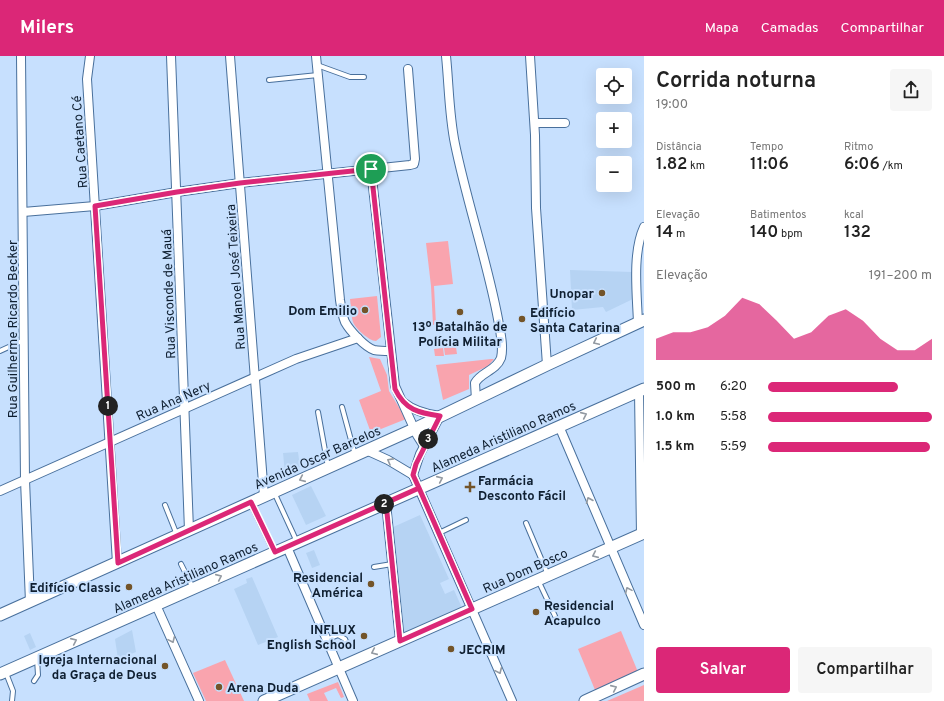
<!DOCTYPE html>
<html lang="pt">
<meta charset="utf-8">
<style>
:root{--surface:#fff;--page:#f6f6f6;--text:#222;--muted:#767676;--accent:#db2777}
body{margin:0;font-family:Overpass,sans-serif;background:var(--page);color:var(--text);height:100vh;display:flex;flex-direction:column;font-size:15px;white-space:nowrap}
*{box-sizing:border-box;margin:0}
p{font-size:13px;color:var(--muted)}
.icon{flex:none;width:22px;height:22px;fill:none;stroke:currentColor;stroke-width:2;stroke-linecap:round;stroke-linejoin:round}
.map{position:relative;flex:1;overflow:hidden}
.details{display:flex;flex-direction:column;background:var(--surface);width:300px}
.details>*{flex:none}
.fabs{position:absolute;left:596px;top:12px;display:grid;gap:8px}
.fabs a{display:grid;place-items:center;width:36px;height:36px;border-radius:4px;background:var(--surface);box-shadow:0 4px 16px #0002;font-size:20px}
.pin{position:absolute;display:grid;place-items:center;width:34px;height:34px;color:#fff;margin:-17px;border:2px solid #fff;border-radius:50%;box-shadow:0 1px 4px #0007}
.km{position:absolute;width:20px;height:20px;margin:-10px;border-radius:50%;background:#222;color:#fff;font-size:11px;line-height:20px;text-align:center}
.round{display:grid;place-items:center;flex:none;width:42px;height:42px;border-radius:4px;background:var(--page)}
.overview{display:flex;align-items:center;justify-content:space-between;height:68px;padding:0 12px}
h1{font-size:22px;font-weight:600;line-height:30px}
.figures{display:grid;grid-template-columns:repeat(3,1fr);gap:6px;height:68px;padding:4px 12px}
.figures div{display:grid;align-content:center}
.figures b{font-size:17px;font-weight:600}
.figures small{font-size:11px;font-weight:400}
.figures p{font-size:11px}
.chart{height:112px;padding:8px 12px}
.chart p{display:flex;justify-content:space-between}
.chart svg{width:100%;height:72px;margin-top:4px;fill:var(--accent);opacity:.7}
.primary-button{display:flex;gap:8px;margin-top:auto;padding:8px 12px}
.primary-button a{flex:1;height:46px;border-radius:4px;background:var(--accent);color:#fff;font-size:16px;font-weight:600;line-height:46px;text-align:center}
.primary-button a+a{background:var(--page);color:var(--text)}
ul{padding:0 12px;list-style:none;font-size:13px}
li{display:grid;grid-template-columns:64px 48px 1fr;align-items:center;height:30px}
li i{height:10px;border-radius:5px;background:var(--accent)}
header{display:flex;align-items:center;gap:24px;box-sizing:border-box;height:56px;padding:0 20px;background:var(--accent);color:#fff}
header strong{font-size:19px}
nav{display:flex;gap:22px;margin-inline-start:auto;font-size:14px}
main{display:flex;flex:1;min-height:0}
.map>svg:first-child{display:block}
.built{fill:#b6d3f3}
.green{fill:#f9a4ae}
.lines{fill:none;stroke-linecap:round;stroke-linejoin:round}
.lane-casing{stroke:#49709c;stroke-width:6}
.street-casing{stroke:#49709c;stroke-width:10}
.secondary-casing{stroke:#49709c;stroke-width:13}
.lane{stroke:#fff;stroke-width:4}
.street{stroke:#fff;stroke-width:8}
.secondary{stroke:#fff;stroke-width:11}
.oneway{stroke:#939aa2}
.route-casing{stroke:#fff;stroke-width:8}
.route{stroke:#db2777;stroke-width:5}
.poi-dot{fill:#735429;stroke:#c7e0fe;stroke-width:1.5}
.labels{text-anchor:middle;stroke-width:4;stroke-linejoin:round;paint-order:stroke}
.street-label{font-size:13px;fill:#0f1f31;stroke:#c7e0fe}
.poi-label{font-size:13px;font-weight:bold;fill:#0f1f31;stroke:#c7e0fe;text-anchor:end}
</style>
<header>
<strong>Milers</strong>
<nav><a>Mapa</a><a>Camadas</a><a>Compartilhar</a></nav>
</header>
<main>
<div class="map">
<svg width="644" height="645" viewBox="0 0 644 645">
<rect width="100%" height="100%" fill="#c7e0fe"/>
<g class="built">
<polygon points="570,214 632,216 633,243 606,256 603,251 572,254"/>
<polygon points="298,396 300,411 285,418 283,397"/>
<polygon points="311,430 326,460 306,469 292,439"/>
<polygon points="420,459 449,523 440,527 445,538 454,534 462,552 401,579 391,472"/>
<polygon points="314,494 320,509 312,512 306,497"/>
<polygon points="252,521 278,581 258,589 234,533 247,527 246,523"/>
<polygon points="132,574 136,596 118,603 115,583"/>
<polygon points="30,577 36,591 30,594 24,580"/>
</g>
<g class="green">
<polygon points="448,185 453,228 434,230 436,268 433,269 431,230 426,187"/>
<path d="M377,240L381,281L376,285C369,285 355,272 353,266C351,260 351,250 350,243Z"/>
<polygon points="456,291 457,298 445,299 444,292"/>
<polygon points="443,292 444,300 435,300 434,293"/>
<polygon points="369,301 380,303 387,319 389,335 406,363 371,377 359,344 381,335"/>
<polygon points="491,303 494,303 488,310 469,319 469,333 443,344 436,309"/>
<polygon points="621,575 638,616 595,634 578,593"/>
<polygon points="225,604 244,645 206,645 193,617"/>
<polygon points="338,626 344,641 341,642 336,632 324,637 328,645 310,645 307,638"/>
<polygon points="644,629 644,645 607,645"/>
</g>
<g class="lines">
<defs>
<g id="lane">
<polyline points="317,9 350,21 364,21"/>
<polyline points="269,24 318,19"/>
<polyline points="0,295 24,284"/>
<polyline points="342,351 355,399"/>
<polyline points="318,356 328,411"/>
<polyline points="274,436 297,486"/>
<polyline points="251,448 274,496"/>
<polyline points="165,449 177,479"/>
<polyline points="526,467 548,519"/>
<polyline points="439,477 466,464"/>
<polyline points="181,508 193,532"/>
<polyline points="374,511 392,508"/>
<polyline points="538,524 555,560"/>
<polyline points="326,584 338,579 345,583 348,590"/>
<polyline points="6,617 13,635 12,645"/>
<polyline points="34,625 38,619 37,603"/>
</g>
<g id="street">
<polyline points="21,0 25,424 30,546"/>
<polyline points="90,0 87,23 117,507"/>
<polyline points="171,0 189,474"/>
<polyline points="230,0 264,440"/>
<path d="M316,0L340,244C341,251 342,259 345,266C350,275 365,291 374,294C380,295 385,295 390,295"/>
<path d="M446,0C449,29 449,59 455,88C467,147 487,204 498,263C500,275 504,290 501,302C496,315 481,316 475,327L476,344"/>
<polyline points="530,0 535,79 536,152 547,309"/>
<polyline points="535,67 565,67"/>
<polyline points="371,113 395,330 417,379 424,390"/>
<polyline points="23,156 95,150 177,136 240,127 410,109 414,108 415,103 408,13"/>
<path d="M638,267C637,238 632,197 644,171"/>
<polyline points="639,335 641,479"/>
<path d="M403,346C414,355 426,358 440,360L420,398L413,419"/>
<polyline points="559,370 644,569"/>
<polyline points="366,394 388,404 413,419"/>
<polyline points="413,419 512,645"/>
<polyline points="0,435 296,303 358,282"/>
<polyline points="386,447 400,585"/>
<polyline points="287,491 353,645"/>
<polyline points="156,549 199,645"/>
</g>
<g id="secondary">
<polyline points="0,559 414,373 547,309 644,264"/>
<polyline points="0,618 644,333"/>
<polyline points="264,645 644,477"/>
<polyline points="585,645 644,618"/>
</g>
</defs>
<use href="#lane" class="lane-casing"/>
<use href="#street" class="street-casing"/>
<use href="#secondary" class="secondary-casing"/>
<use href="#lane" class="lane"/>
<use href="#street" class="street"/>
<use href="#secondary" class="secondary"/>
</g>
<defs><path id="oneway-chevron" d="M-2-3.5L2.5 0L-2 3.5" fill="none" stroke-width="1.6" stroke-linecap="round" stroke-linejoin="round"/></defs>
<g class="oneway">
<use href="#oneway-chevron" transform="translate(596 286) rotate(155)"/>
<use href="#oneway-chevron" transform="translate(584 359) rotate(-24)"/>
<use href="#oneway-chevron" transform="translate(390 405) rotate(-151)"/>
<use href="#oneway-chevron" transform="translate(302 423) rotate(156)"/>
<use href="#oneway-chevron" transform="translate(440 423) rotate(-24)"/>
<use href="#oneway-chevron" transform="translate(589 444) rotate(-113)"/>
<use href="#oneway-chevron" transform="translate(595 499) rotate(156)"/>
<use href="#oneway-chevron" transform="translate(219 521) rotate(-24)"/>
<use href="#oneway-chevron" transform="translate(628 534) rotate(-114)"/>
<use href="#oneway-chevron" transform="translate(172 584) rotate(66)"/>
<use href="#oneway-chevron" transform="translate(74 585) rotate(-24)"/>
<use href="#oneway-chevron" transform="translate(374 596) rotate(156)"/>
<use href="#oneway-chevron" transform="translate(499 615) rotate(66)"/>
<use href="#oneway-chevron" transform="translate(614 632) rotate(-24)"/>
</g>
<g class="lines">
<defs>
<path id="route" d="M371,113L240,127L177,136L95,150L118,507L251,446L275,496L419,432L472,553L400,585L386,447L419,432L413,419L416,408L440,360C419,357 405,354 395,333L371,113"/>
</defs>
<use href="#route" class="route-casing"/>
<use href="#route" class="route"/>
</g>
<g class="poi-dot">
<circle cx="602" cy="237" r="4"/>
<circle cx="365" cy="254" r="4"/>
<circle cx="460" cy="256" r="4"/>
<circle cx="522" cy="263" r="4"/>
<path d="M468 425h4v4h4v4h-4v4h-4v-4h-4v-4h4z"/>
<circle cx="371" cy="528" r="4"/>
<circle cx="129" cy="531" r="4"/>
<circle cx="536" cy="556" r="4"/>
<circle cx="364" cy="580" r="4"/>
<circle cx="451" cy="593" r="4"/>
<circle cx="165" cy="610" r="4"/>
<circle cx="219" cy="631" r="4"/>
</g>
<g class="labels">
<g class="street-label">
<text transform="translate(79 86) rotate(-94)" y="5">Rua Caetano Cé</text>
<text transform="translate(235 221) rotate(-94)" y="5">Rua Manoel José Teixeira</text>
<text transform="translate(168 238) rotate(-92)" y="5">Rua Visconde de Mauá</text>
<text transform="translate(12 273) rotate(-90)" y="5">Rua Guilherme Ricardo Becker</text>
<text transform="translate(173 344) rotate(-24)" y="5">Rua Ana Nery</text>
<text transform="translate(503 380) rotate(-24)" y="5">Alameda Aristiliano Ramos</text>
<text transform="translate(317 401) rotate(-24)" y="5">Avenida Oscar Barcelos</text>
<text transform="translate(525 514) rotate(-24)" y="5">Rua Dom Bosco</text>
<text transform="translate(185 521) rotate(-24)" y="5">Alameda Aristiliano Ramos</text>
</g>
<g class="poi-label">
<text x="594" y="242">Unopar</text>
<text x="357" y="259">Dom Emilio</text>
<text x="530" y="261" text-anchor="start">Edifício<tspan x="530" dy="15">Santa Catarina</tspan></text>
<text x="460" y="275" text-anchor="middle">13º Batalhão de<tspan x="460" dy="15">Polícia Militar</tspan></text>
<text x="478" y="429" text-anchor="start">Farmácia<tspan x="478" dy="15">Desconto Fácil</tspan></text>
<text x="363" y="526">Residencial<tspan x="363" dy="15">América</tspan></text>
<text x="121" y="536">Edifício Classic</text>
<text x="544" y="554" text-anchor="start">Residencial<tspan x="544" dy="15">Acapulco</tspan></text>
<text x="356" y="578">INFLUX<tspan x="356" dy="15">English School</tspan></text>
<text x="459" y="598" text-anchor="start">JECRIM</text>
<text x="157" y="608">Igreja Internacional<tspan x="157" dy="15">da Graça de Deus</tspan></text>
<text x="227" y="636" text-anchor="start">Arena Duda</text>
</g>
</g>
</svg>
<div class="fabs">
<a><svg class="icon" aria-label="locate" viewBox="0 0 24 24"><circle cx="12" cy="12" r="6"/><path d="M12 2v4M12 18v4M2 12h4M18 12h4"/></svg></a>
<a>+</a>
<a>−</a>
</div>
<div class="pin" style="left:371px;top:113px;background:#1e9e55"><svg class="icon" aria-label="arrive" viewBox="0 0 24 24"><path d="M6 21V4h12l-3 4 3 4H6"/></svg></div>
<b class="km" style="left:108px;top:350px">1</b>
<b class="km" style="left:384px;top:448px">2</b>
<b class="km" style="left:428px;top:383px">3</b>
</div>
<section class="details">
<div class="overview"><div><h1>Corrida noturna</h1><p>19:00</p></div><a class="round"><svg class="icon" aria-label="share" viewBox="0 0 24 24"><path d="M12 15V3M7 8l5-5 5 5M5 13v7h14v-7"/></svg></a></div>
<div class="figures">
<div><p>Distância</p><b>1.82<small> km</small></b></div>
<div><p>Tempo</p><b>11:06</b></div>
<div><p>Ritmo</p><b>6:06<small> /km</small></b></div>
</div>
<div class="figures">
<div><p>Elevação</p><b>14<small> m</small></b></div>
<div><p>Batimentos</p><b>140<small> bpm</small></b></div>
<div><p>kcal</p><b>132</b></div>
</div>
<div class="chart"><p><span>Elevação</span>191–200 m</p>
<svg viewBox="0 0 160 44" preserveAspectRatio="none"><path d="M0 44V31L10 27L20 27L30 24L40 17L50 6L60 10L70 20L80 31L90 27L100 17L110 13L120 20L130 31L140 38L150 38L160 31V44z"/></svg>
</div>
<ul>
<li><b>500 m</b>6:20<i style="width:79%"></i></li>
<li><b>1.0 km</b>5:58<i style="width:100%"></i></li>
<li><b>1.5 km</b>5:59<i style="width:99%"></i></li>
</ul>
<div class="primary-button"><a>Salvar</a><a>Compartilhar</a></div>
</section>
</main>
